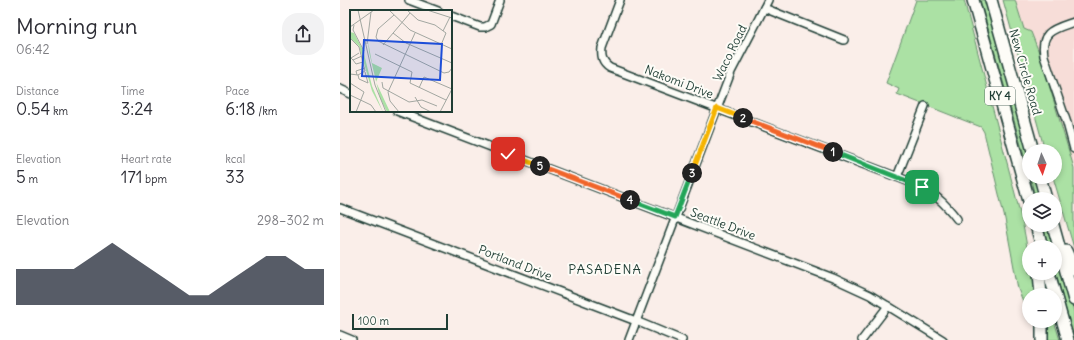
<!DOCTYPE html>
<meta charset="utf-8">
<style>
:root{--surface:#fff;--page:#f2f2f3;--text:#2b2b33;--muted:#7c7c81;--accent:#111827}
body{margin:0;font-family:Delius,sans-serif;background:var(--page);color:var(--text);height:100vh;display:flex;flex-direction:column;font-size:15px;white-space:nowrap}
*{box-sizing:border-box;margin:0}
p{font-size:13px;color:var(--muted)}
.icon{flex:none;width:22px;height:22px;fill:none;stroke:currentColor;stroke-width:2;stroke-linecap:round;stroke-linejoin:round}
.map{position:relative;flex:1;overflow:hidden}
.side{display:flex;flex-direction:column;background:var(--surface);width:340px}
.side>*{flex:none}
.needle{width:26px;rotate:177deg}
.tools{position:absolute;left:682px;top:144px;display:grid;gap:8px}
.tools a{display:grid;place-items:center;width:40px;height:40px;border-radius:50%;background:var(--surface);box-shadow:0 2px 6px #0003;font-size:20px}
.scale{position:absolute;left:12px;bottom:10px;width:96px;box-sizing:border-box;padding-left:4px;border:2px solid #1f3d34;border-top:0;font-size:11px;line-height:14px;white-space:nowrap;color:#1f3d34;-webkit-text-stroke:3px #fdfcf7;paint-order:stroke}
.pin{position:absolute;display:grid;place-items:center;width:34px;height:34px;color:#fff;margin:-17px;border-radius:8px;box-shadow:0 2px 6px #0006}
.km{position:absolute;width:20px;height:20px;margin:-10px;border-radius:50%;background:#222;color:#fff;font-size:11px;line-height:20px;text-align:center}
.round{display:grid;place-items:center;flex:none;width:42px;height:42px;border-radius:16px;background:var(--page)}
.headline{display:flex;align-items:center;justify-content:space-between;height:68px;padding:0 16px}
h1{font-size:22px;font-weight:600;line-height:30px}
.figures{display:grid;grid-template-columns:repeat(3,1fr);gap:6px;height:68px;padding:4px 16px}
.figures div{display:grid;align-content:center}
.figures b{font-size:17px;font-weight:600}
.figures small{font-size:11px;font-weight:400}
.figures p{font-size:11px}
.chart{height:112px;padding:8px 16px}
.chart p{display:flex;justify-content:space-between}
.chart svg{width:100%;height:72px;margin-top:4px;fill:var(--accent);opacity:.7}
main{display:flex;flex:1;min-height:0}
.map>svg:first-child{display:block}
.built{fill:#f7ddd8}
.green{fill:#abe1a4;stroke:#658f6c}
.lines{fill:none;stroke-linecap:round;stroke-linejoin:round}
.minor-casing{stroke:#1f3d34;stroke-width:10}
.highway-casing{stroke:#1f3d34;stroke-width:14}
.minor{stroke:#fdfcf7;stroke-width:7}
.highway{stroke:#fdfcf7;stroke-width:11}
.split-1-casing{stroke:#fff;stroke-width:8}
.split-2-casing{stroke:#fff;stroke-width:8}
.split-3-casing{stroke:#fff;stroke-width:8}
.split-4-casing{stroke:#fff;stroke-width:8}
.split-5-casing{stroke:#fff;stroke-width:8}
.split-6-casing{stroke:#fff;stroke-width:8}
.split-1{stroke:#22a559;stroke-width:5}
.split-2{stroke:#f0652b;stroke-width:5}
.split-3{stroke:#f5b400;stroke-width:5}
.split-4{stroke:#22a559;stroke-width:5}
.split-5{stroke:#f0652b;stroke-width:5}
.split-6{stroke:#f5b400;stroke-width:5}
.labels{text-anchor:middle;stroke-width:4;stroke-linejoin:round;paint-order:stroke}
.shield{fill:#fdfcf7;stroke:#62766e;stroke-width:1}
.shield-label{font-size:11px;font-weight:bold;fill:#1f3d34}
.street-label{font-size:12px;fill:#1f3d34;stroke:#fdfcf7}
.neighbourhood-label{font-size:13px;letter-spacing:1px;fill:#1f3d34;stroke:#fdfcf7}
.inset-road{fill:none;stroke:#a2a7a1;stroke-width:1}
.view{fill:#1d4ed8;fill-opacity:0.15;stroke:#1d4ed8;stroke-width:2}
.inset-edge{fill:none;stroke:#1f3d34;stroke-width:2}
</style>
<main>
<section class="side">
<div class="headline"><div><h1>Morning run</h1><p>06:42</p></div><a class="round"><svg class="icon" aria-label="share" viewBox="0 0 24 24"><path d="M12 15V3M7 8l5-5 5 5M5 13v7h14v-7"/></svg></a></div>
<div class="figures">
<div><p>Distance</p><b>0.54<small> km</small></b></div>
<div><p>Time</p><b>3:24</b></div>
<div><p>Pace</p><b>6:18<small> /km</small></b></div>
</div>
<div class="figures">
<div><p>Elevation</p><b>5<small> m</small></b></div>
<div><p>Heart rate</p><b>171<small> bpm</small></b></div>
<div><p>kcal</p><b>33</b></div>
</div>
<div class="chart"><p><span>Elevation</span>298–302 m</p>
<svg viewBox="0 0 160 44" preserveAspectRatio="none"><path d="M0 44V22L10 22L20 22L30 22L40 14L50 6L60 14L70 22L80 30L90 38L100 38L110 30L120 22L130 14L140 14L150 22L160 22V44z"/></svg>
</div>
</section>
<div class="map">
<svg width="734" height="340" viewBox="0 0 734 340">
<rect width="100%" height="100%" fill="#faeee9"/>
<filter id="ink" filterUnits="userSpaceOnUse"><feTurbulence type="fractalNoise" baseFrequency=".025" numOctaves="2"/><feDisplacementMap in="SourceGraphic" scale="8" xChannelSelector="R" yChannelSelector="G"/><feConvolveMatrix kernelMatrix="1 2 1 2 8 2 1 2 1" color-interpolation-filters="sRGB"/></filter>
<g filter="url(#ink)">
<polygon class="built" points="675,0 734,0 734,168 700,55 684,29"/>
<g class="green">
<path d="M576,0H624C639,58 655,116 670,174C678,207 689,240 689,273H692L696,292V295H689V316L678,289L665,219L644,132L641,127L557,94L559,89L546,83Z"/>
<polygon points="640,0 647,0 689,151 689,173"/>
<polygon points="663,0 675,0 684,29 691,32 700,55 734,168 734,248 713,177 715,177 715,151 705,151"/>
<polygon points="690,177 696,177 702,199 696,199"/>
<polygon points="703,225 710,225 734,312 734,340 715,269 715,247 709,247"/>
<polygon points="706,321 714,321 720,340 708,340"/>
</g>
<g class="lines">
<defs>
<g id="minor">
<polyline points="69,0 98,11"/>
<path d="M280,0L262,48C261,57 262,63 270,68L573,183C593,192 604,202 617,219"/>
<polyline points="424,8 504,40"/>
<polyline points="111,16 140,27 145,27 151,24 160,0"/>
<path d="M734,22C714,29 700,31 704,56L727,123L734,149"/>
<polyline points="0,89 11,94"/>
<polyline points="57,111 493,278 530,295 603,340"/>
<polyline points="557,177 585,106"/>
<polyline points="0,208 296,321 342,340"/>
<polyline points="0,335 12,340"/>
<polyline points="289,340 391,72 418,20 428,0"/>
<polyline points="522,340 548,306"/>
</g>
<g id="highway">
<polyline points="633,0 689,201"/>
<polyline points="651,0 693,151"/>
<polyline points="700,177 706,199"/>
<polyline points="696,225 702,247"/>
<polyline points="713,225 734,300"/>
<polyline points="726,251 734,269"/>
<polyline points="699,273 701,295"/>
<polyline points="709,273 728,340"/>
<polyline points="702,340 702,321"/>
</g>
</defs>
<use href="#minor" class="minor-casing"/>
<use href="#highway" class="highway-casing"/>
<use href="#minor" class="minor"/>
<use href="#highway" class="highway"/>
</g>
</g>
<g class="lines" filter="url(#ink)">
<defs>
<polyline id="split-1" points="493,152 582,187"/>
<polyline id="split-2" points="403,118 493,152"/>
<polyline id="split-3" points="352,173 377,108 403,118"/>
<polyline id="split-4" points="290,200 335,217 352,173"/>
<polyline id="split-5" points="200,166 290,200"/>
<polyline id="split-6" points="168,154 200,166"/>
</defs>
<use href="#split-1" class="split-1-casing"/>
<use href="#split-2" class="split-2-casing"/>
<use href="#split-3" class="split-3-casing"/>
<use href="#split-4" class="split-4-casing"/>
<use href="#split-5" class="split-5-casing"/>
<use href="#split-6" class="split-6-casing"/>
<use href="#split-1" class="split-1"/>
<use href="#split-2" class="split-2"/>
<use href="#split-3" class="split-3"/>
<use href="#split-4" class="split-4"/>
<use href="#split-5" class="split-5"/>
<use href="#split-6" class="split-6"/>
</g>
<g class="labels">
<rect class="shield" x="645" y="87" width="30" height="18" rx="3"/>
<g class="shield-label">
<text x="660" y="100">KY 4</text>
</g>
<g class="street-label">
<text transform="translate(390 53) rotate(-64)" y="4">Waco Road</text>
<text transform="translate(685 72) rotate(74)" y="4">New Circle Road</text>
<text transform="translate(339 82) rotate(21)" y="4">Nakomi Drive</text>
<text transform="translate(383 224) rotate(21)" y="4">Seattle Drive</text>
<text transform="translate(175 263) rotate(21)" y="4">Portland Drive</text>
</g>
<g class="neighbourhood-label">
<text x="265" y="274">PASADENA</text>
</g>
</g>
<g transform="translate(10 10)">
<rect width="102" height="102" fill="#faeee9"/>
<path d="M0,22L4,23L13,40L22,76L33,102L22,81L9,36L0,28ZM18,31L22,53L32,58L26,72L40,102H37L30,88L19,42Z" fill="#abe1a4"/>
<path class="inset-road" d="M8,0L25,75L36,102M39,0L60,20L102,39M57,0L68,10L85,15L96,23L91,35M77,0L102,8M44,5L28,19L26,27L28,31L94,63L99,62L102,58M4,15L3,20L14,41M0,17L24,0M93,21L100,7M43,23L56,33L102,53M0,28L9,37L15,61L8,65L0,64M17,34L21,2M33,35L60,3M9,43L1,48L3,50L12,46M25,44L62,62L60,73L96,90M3,50L6,54L13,52M7,65L6,61L15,58M8,65L9,69L18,73L15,62M32,72L33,78L59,92L72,90L87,96M0,73L14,82L6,102M69,78L74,67L102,79M0,85L21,95L26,102M65,87L71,97L81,102M49,102L40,91L38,82L65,23M90,102L102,79"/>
<path class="view" d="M14,30L92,34L90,70L12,66Z"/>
<rect width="102" height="102" class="inset-edge"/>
</g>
</svg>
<div class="tools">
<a><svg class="needle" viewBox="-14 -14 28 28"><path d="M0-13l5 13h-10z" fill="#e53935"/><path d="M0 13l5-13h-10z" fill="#7c7c81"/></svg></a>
<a><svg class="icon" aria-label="layers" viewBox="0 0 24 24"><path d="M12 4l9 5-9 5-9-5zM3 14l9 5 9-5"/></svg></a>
<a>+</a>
<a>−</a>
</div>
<div class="scale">100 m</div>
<div class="pin" style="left:582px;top:187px;background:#1e9e55"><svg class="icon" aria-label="arrive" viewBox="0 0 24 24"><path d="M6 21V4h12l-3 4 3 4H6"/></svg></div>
<div class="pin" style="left:168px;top:154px;background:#d93025"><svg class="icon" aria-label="check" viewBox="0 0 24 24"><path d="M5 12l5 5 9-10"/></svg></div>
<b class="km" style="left:493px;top:152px">1</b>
<b class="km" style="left:403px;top:118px">2</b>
<b class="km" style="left:352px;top:173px">3</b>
<b class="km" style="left:290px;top:200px">4</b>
<b class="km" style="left:200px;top:166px">5</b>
</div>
</main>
